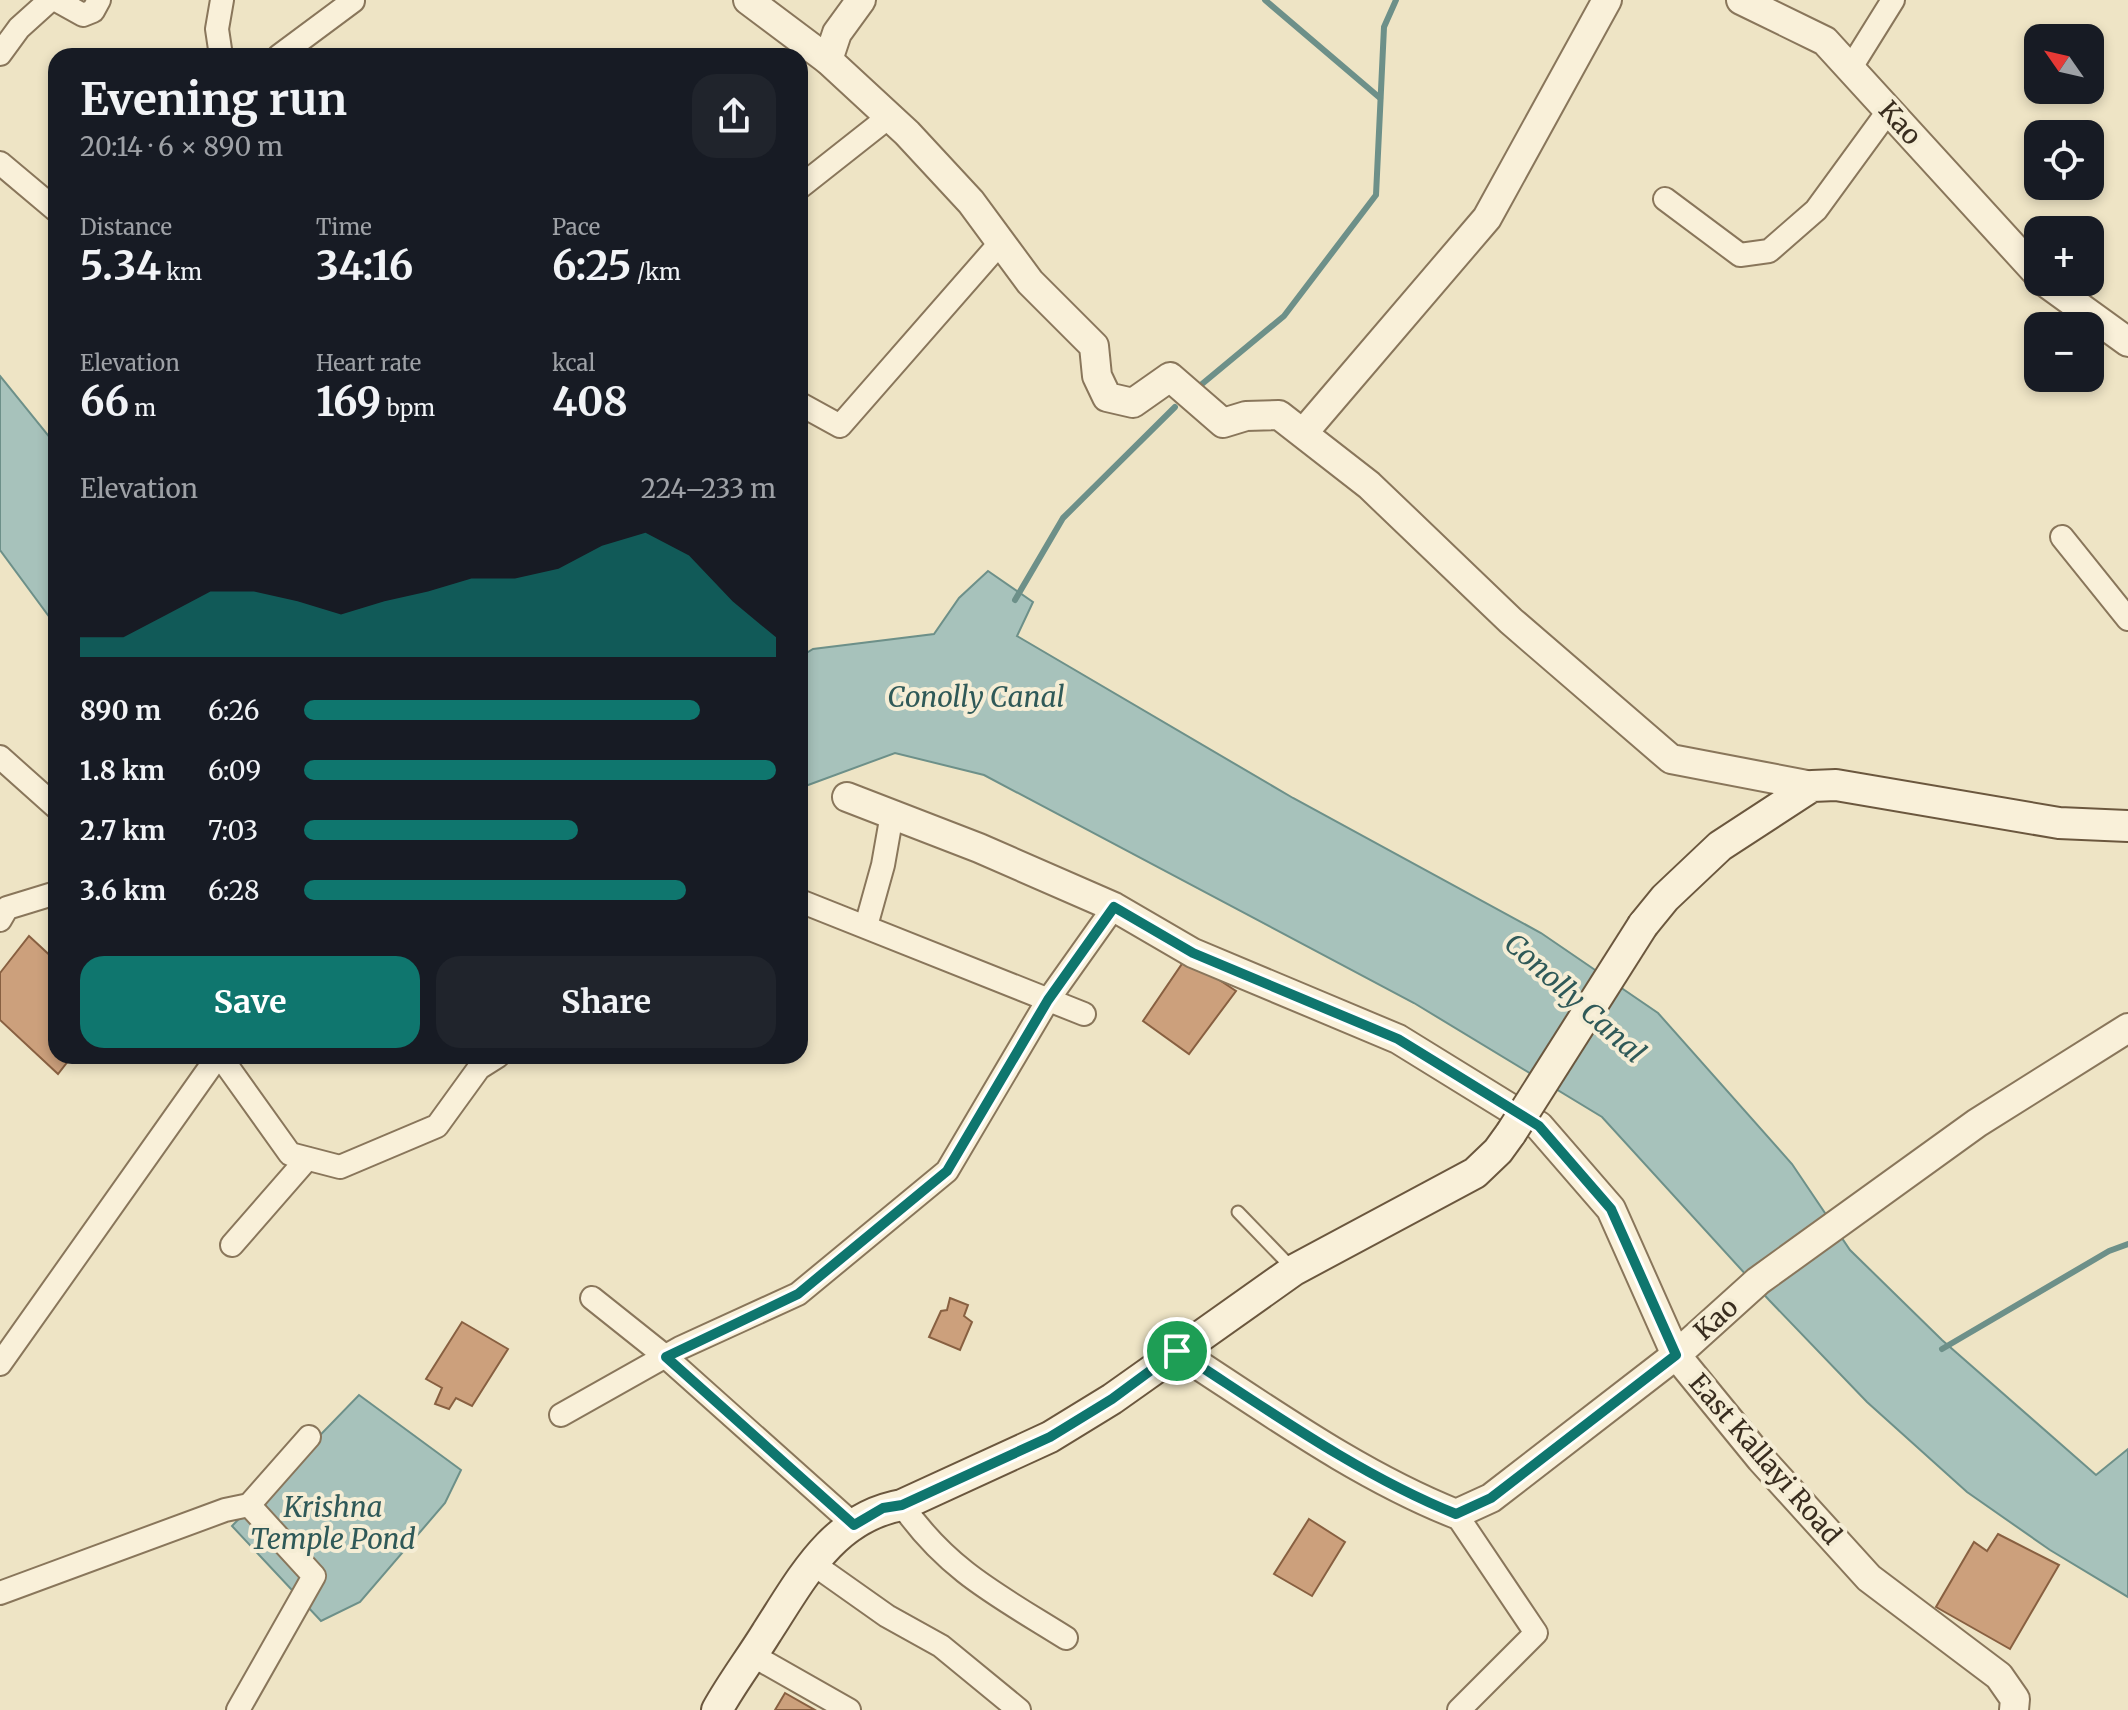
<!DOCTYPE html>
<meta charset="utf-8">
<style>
:root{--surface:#171b24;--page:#20242c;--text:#f1f3f6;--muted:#9ea1a6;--accent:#0f766e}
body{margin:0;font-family:Merriweather,serif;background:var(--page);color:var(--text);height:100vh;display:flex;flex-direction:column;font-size:30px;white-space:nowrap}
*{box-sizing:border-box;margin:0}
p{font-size:26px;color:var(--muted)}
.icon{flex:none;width:44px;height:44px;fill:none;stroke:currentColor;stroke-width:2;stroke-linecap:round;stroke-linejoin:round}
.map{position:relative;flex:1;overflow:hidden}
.details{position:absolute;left:48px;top:48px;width:760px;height:1016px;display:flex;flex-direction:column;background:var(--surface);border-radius:24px;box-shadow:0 4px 12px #0003}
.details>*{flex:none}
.needle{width:52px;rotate:304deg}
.tools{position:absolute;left:2024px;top:24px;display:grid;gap:16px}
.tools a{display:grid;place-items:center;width:80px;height:80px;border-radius:16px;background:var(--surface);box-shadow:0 4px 12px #0003;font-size:40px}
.pin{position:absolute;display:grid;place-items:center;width:68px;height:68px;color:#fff;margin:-34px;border:4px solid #fff;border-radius:50%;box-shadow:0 2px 8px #0007}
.round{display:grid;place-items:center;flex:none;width:84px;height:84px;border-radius:24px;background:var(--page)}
.summary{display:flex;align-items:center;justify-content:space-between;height:136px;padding:0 32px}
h1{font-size:44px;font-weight:700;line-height:60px}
.stats{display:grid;grid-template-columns:repeat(3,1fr);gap:12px;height:136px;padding:8px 32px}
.stats div{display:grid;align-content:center}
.stats b{font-size:40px;font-weight:700}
.stats small{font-size:22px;font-weight:400}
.stats p{font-size:22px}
.chart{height:224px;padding:16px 32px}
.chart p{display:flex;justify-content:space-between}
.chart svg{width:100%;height:144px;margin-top:8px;fill:var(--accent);opacity:.7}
.primary-button{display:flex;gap:16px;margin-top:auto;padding:16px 32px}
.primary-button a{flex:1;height:92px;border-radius:24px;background:var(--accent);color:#fff;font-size:32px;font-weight:700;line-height:92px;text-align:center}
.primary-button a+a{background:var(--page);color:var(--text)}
ul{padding:0 32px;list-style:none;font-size:26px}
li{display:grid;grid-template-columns:128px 96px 1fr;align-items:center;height:60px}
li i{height:20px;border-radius:10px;background:var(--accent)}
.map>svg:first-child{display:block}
.water{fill:#a7c2bb;stroke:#6d9089;stroke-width:2}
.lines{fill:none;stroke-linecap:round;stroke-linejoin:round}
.stream{stroke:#6d9089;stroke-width:6}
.building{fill:#cca07c;stroke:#886041;stroke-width:2}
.service-casing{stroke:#89765b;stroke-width:15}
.minor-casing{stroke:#89765b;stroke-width:26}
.tertiary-casing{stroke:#89765b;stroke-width:32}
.secondary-casing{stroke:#6b573e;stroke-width:34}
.service{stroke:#f9f0d9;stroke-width:11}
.minor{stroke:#f9f0d9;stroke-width:22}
.tertiary{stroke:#f9f0d9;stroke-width:28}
.secondary{stroke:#f9f0d9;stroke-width:30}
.secondary-bridge-casing{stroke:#6b573e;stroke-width:34;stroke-linecap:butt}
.secondary-bridge{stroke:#f9f0d9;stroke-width:30}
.route-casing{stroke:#fff;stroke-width:16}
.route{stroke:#0f766e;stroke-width:10}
.labels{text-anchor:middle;stroke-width:8;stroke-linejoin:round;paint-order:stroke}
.street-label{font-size:26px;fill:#392d1f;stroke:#f5edd5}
.water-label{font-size:28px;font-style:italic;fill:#2f5958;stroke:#f5edd5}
</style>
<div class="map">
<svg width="2128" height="1710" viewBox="0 0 2128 1710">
<rect width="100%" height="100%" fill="#eee4c5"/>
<g class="water">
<polygon points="0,376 56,445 56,626 0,550"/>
<polygon points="988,571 1033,602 1017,636 1293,798 1541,933 1658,1013 1792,1164 1850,1250 1942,1340 2096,1475 2128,1449 2128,1597 2050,1550 1967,1492 1867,1402 1769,1300 1602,1117 1414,1003 984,775 895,753 800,788 800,657 813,649 934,634 959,598"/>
<polygon points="359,1395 461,1470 445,1503 360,1602 321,1621 232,1526"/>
</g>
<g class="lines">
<g class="stream">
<polyline points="1265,0 1380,98"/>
<polyline points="1202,384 1284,316 1376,195 1384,27 1396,0"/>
<polyline points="1015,600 1063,518 1175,407"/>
<polyline points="1942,1349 2109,1251 2128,1244"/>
</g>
</g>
<g class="building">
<polygon points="29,936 56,961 56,1056 72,1056 58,1074 0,1020 0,973"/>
<polygon points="1186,958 1236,991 1189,1054 1143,1021"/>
<polygon points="950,1298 968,1305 964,1316 972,1322 960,1350 929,1337 941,1311 947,1310"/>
<polygon points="462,1322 508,1349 472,1406 456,1398 449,1409 435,1404 442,1388 426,1379"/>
<polygon points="1309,1519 1345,1542 1312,1596 1274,1574"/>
<polygon points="1998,1534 2059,1565 2010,1649 1936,1607 1974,1542 1987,1551"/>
<polygon points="785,1693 815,1710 775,1710"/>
</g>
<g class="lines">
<defs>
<polyline id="service" points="1238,1212 1294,1270"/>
<g id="minor">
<polyline points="56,0 83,15 93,11 99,0"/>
<polyline points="0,54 19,28 50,0"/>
<polyline points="221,56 217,29 222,0"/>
<polyline points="279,56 353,1"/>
<polyline points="1850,69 1893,0"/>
<polyline points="0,163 56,210"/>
<polyline points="800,187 890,116"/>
<polyline points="1665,199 1740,255 1769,251 1816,210 1889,110"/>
<polyline points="800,404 840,426 1001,242"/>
<polyline points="2062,537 2128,619"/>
<polyline points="0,757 56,807"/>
<polyline points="800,901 1084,1014"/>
<polyline points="0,920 7,908 56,893"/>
<polyline points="866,926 883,865 892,814"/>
<polyline points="220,1056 290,1154 340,1167 437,1126 479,1068 498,1056"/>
<polyline points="232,1245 307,1159"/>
<polyline points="592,1298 666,1357 854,1525"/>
<polyline points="0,1364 218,1056"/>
<polyline points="561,1415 680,1348 798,1294 947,1171 1048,1000 1114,907"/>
<path d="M902,1505C948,1571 999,1596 1066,1638"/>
<polyline points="1456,1514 1536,1633 1459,1710"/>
<polyline points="812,1563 887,1616 941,1646 1019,1710"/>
<polyline points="0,1593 225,1510 249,1505 309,1437"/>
<polyline points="752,1655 849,1710"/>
<polyline points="238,1710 314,1576 249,1505"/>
</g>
<g id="tertiary">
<polyline points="748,0 828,60"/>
<polyline points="861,0 837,33 828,60 907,133 971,202 1030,282 1094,346 1097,376 1107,397 1133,403 1170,377 1223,423 1246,416 1279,415 1369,485 1511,621 1671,759 1812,786"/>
<polyline points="1741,0 1825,41 2038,274"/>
<polyline points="2045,282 2128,342"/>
<polyline points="1304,432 1487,218 1607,0"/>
<polyline points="847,797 979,848 1114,907 1193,953 1398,1039 1539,1126 1611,1209 1676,1355 1761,1459 1869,1578 1999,1676 2015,1699 2014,1710"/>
<path d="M1177,1351C1267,1409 1356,1474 1456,1514L1491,1498L1676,1355L1758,1281L1977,1123L2128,1028"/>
</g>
<g id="secondary">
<polyline points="1643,925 1665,898 1720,846 1812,786 1836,785 2059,823 2128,826"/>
<path d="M717,1710C732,1683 751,1658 767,1632C802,1578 833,1517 902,1505L1050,1437L1112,1399L1294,1270L1475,1173L1498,1151L1511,1133"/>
</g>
</defs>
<use href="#service" class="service-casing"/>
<use href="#minor" class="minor-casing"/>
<use href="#tertiary" class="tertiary-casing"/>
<use href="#secondary" class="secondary-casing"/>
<use href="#service" class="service"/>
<use href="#minor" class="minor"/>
<use href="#tertiary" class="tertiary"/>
<use href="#secondary" class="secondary"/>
<defs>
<polyline id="secondary-bridge" points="1511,1133 1643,925"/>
</defs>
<use href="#secondary-bridge" class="secondary-bridge-casing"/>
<use href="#secondary-bridge" class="secondary-bridge"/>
</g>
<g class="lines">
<defs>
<path id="route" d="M1114,907L1193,953L1398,1039L1539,1126L1611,1209L1676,1355L1491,1498L1456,1514C1357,1474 1267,1409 1177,1351L1112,1399L1050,1437L902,1505L883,1508L854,1525L666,1357L798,1294L947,1171L1048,1000Z"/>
</defs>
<use href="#route" class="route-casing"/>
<use href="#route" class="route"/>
</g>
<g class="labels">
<g class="street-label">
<text transform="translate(1900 123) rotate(48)" y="9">Kao</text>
<text transform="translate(1716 1319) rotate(-42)" y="9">Kao</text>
<text transform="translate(1765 1459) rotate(49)" y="9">East Kallayi Road</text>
</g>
<g class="water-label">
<text x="976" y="707">Conolly Canal</text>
<text transform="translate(1575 998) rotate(42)" y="10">Conolly Canal</text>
<text x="333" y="1517">Krishna<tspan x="333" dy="32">Temple Pond</tspan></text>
</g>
</g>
</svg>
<div class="tools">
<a><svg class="needle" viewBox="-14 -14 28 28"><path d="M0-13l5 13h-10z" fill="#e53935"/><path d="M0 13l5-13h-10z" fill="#9ea1a6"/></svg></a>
<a><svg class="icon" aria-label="locate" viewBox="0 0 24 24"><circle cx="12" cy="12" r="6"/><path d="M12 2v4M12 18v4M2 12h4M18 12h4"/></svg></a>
<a>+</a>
<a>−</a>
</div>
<div class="pin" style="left:1177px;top:1351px;background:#1e9e55"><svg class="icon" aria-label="arrive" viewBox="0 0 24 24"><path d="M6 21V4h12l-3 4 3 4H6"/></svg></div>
<section class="details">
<div class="summary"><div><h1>Evening run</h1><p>20:14 · 6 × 890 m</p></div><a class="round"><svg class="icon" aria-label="share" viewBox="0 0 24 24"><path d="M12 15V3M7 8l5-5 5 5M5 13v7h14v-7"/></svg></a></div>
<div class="stats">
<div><p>Distance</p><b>5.34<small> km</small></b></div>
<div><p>Time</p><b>34:16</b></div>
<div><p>Pace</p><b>6:25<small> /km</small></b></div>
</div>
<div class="stats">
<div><p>Elevation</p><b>66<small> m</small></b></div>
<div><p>Heart rate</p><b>169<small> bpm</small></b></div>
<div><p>kcal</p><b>408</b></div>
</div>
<div class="chart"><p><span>Elevation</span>224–233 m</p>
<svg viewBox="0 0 160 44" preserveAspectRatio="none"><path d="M0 44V38L10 38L20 31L30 24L40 24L50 27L60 31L70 27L80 24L90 20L100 20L110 17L120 10L130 6L140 13L150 27L160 38V44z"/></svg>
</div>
<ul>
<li><b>890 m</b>6:26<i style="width:84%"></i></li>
<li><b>1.8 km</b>6:09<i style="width:100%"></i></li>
<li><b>2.7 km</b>7:03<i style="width:58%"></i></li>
<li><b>3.6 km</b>6:28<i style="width:81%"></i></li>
</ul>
<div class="primary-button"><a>Save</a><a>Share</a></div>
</section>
</div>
